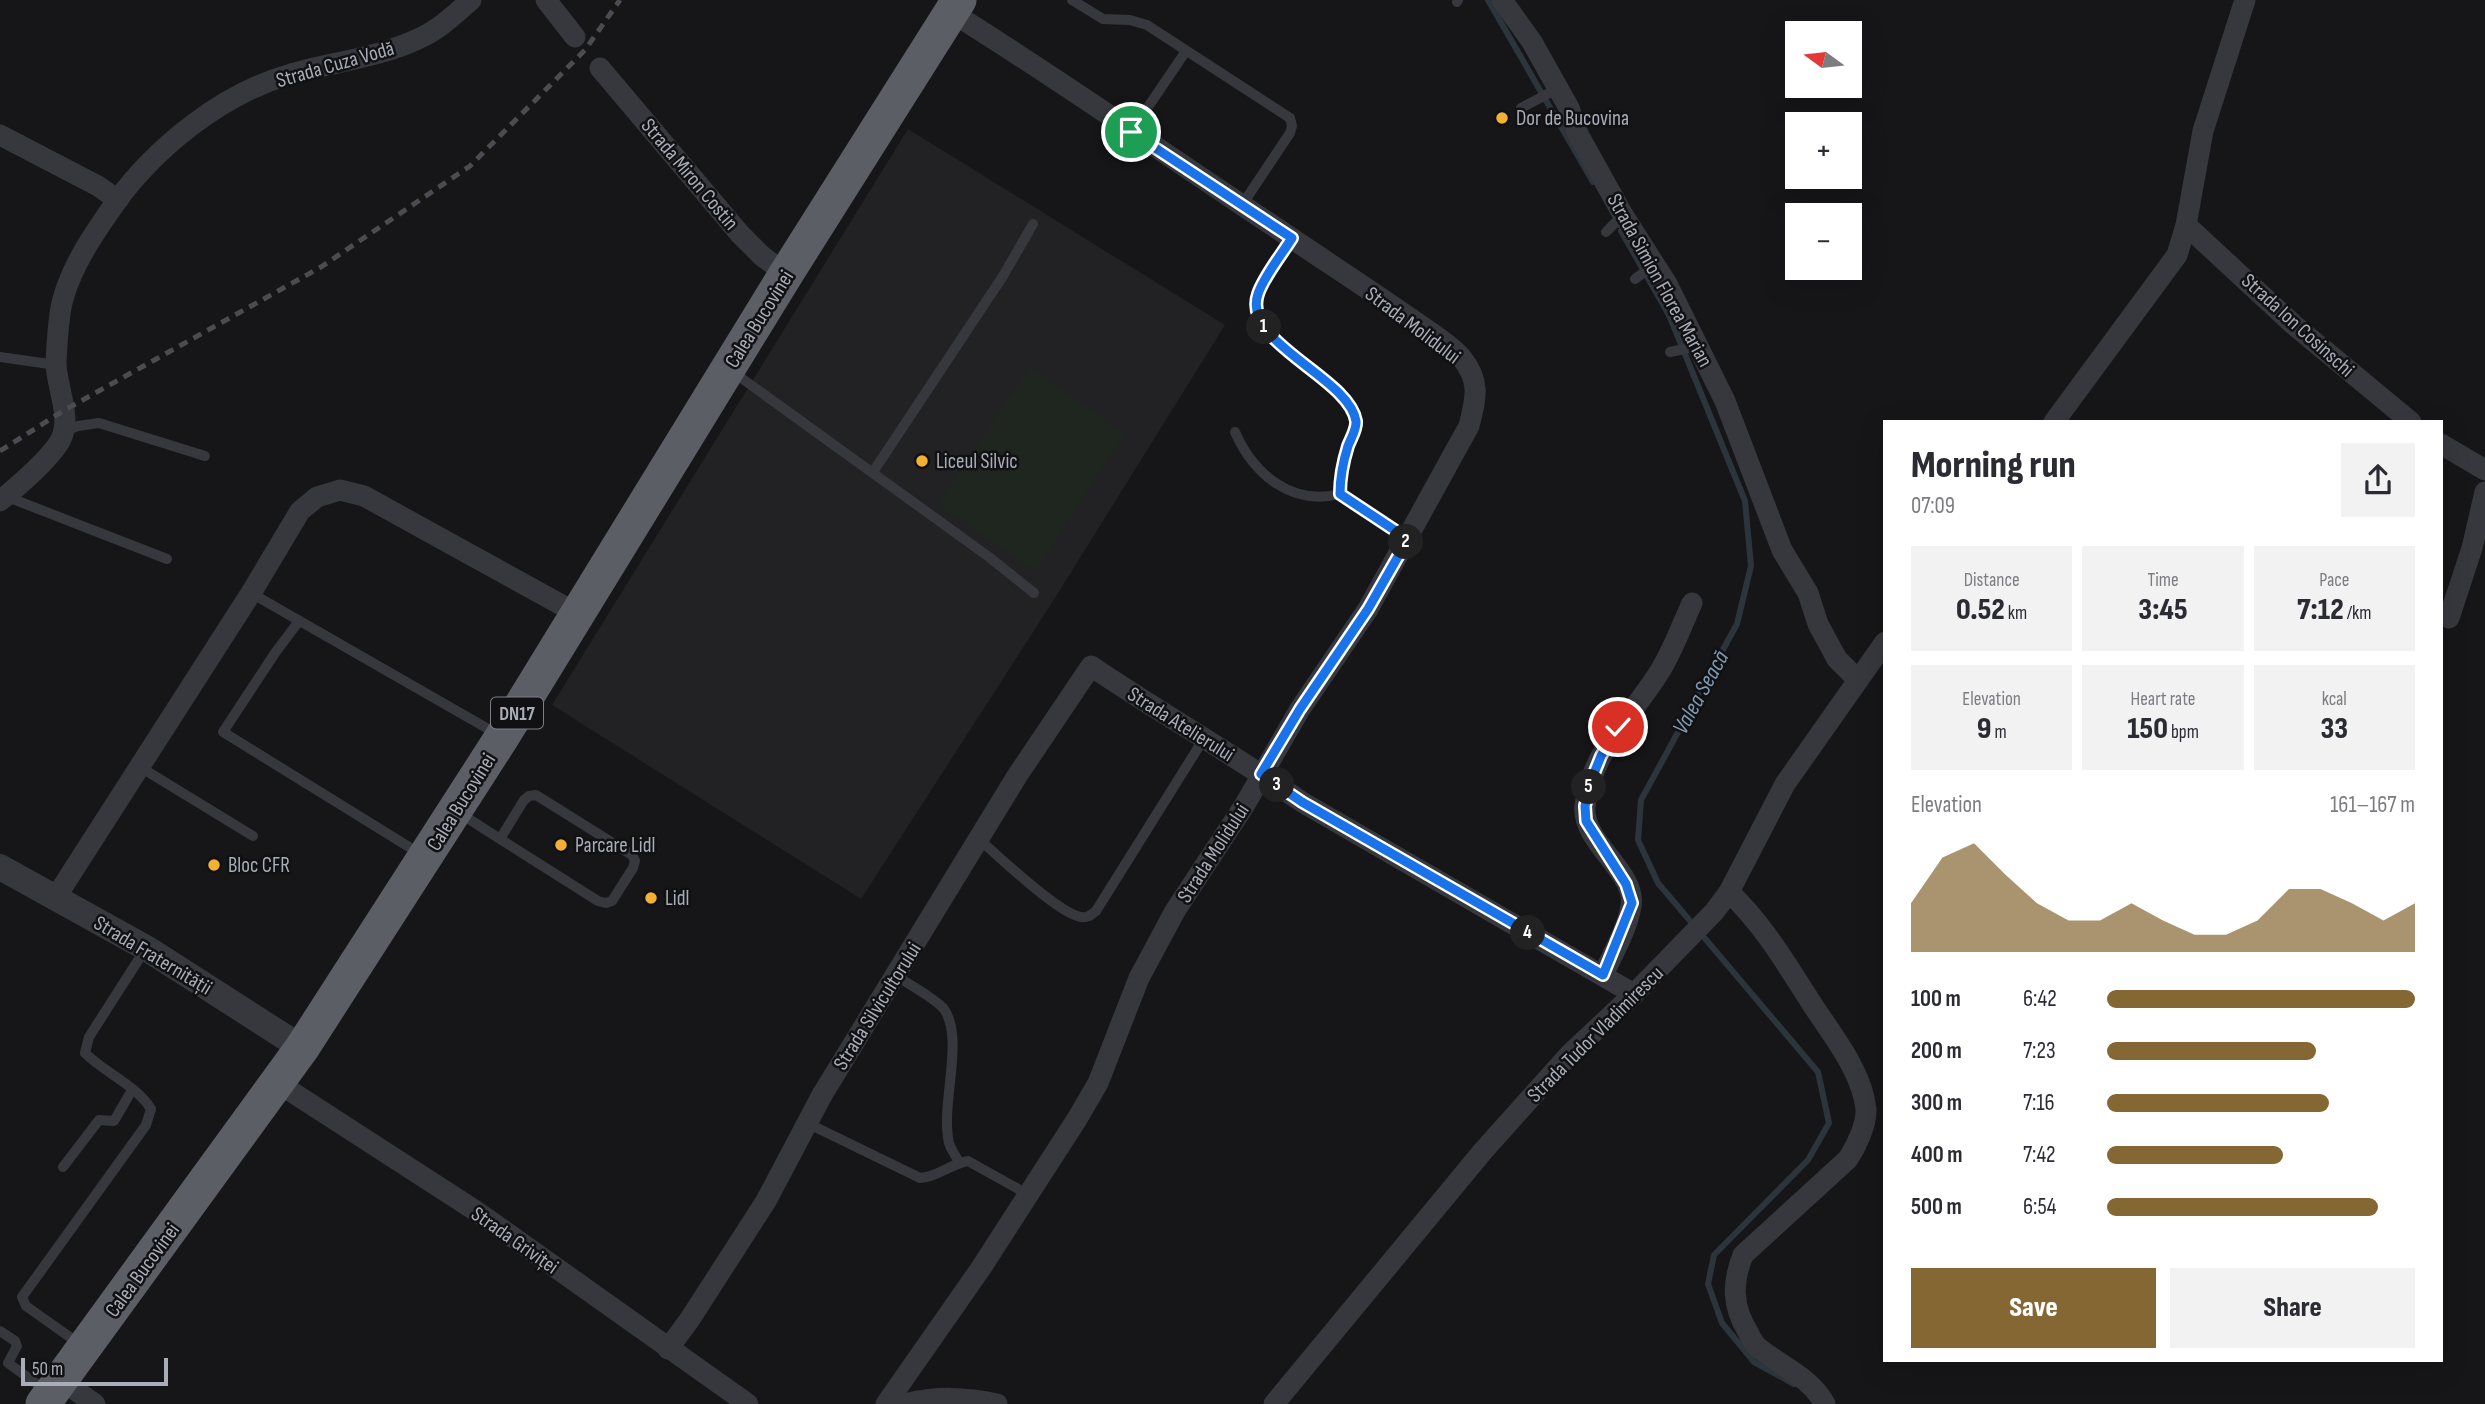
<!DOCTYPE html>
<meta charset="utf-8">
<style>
:root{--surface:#fff;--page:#f2f2f3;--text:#2b2b33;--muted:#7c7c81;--accent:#856733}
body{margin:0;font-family:"Sofia Sans Condensed",sans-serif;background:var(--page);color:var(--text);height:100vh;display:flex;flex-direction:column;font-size:26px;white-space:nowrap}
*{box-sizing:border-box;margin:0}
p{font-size:23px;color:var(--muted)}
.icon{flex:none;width:38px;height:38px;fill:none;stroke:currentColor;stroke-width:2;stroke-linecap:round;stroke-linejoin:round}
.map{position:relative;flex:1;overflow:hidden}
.details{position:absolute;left:1883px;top:420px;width:560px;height:942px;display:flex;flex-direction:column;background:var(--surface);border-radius:0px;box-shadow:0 7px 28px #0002}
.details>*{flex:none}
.needle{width:46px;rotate:285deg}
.buttons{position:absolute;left:1785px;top:21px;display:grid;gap:14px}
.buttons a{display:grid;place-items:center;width:77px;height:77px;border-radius:0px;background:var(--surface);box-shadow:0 7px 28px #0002;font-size:35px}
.scale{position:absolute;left:21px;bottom:18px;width:147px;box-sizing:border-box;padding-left:7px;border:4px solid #a8adb8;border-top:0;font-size:19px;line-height:24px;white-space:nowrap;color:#a8adb8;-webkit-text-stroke:5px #111113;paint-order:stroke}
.pin{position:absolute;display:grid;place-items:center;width:60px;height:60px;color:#fff;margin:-30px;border:4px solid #fff;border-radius:50%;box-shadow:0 2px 7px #0007}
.km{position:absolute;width:35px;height:35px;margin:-18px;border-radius:50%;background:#222;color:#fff;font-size:19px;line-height:35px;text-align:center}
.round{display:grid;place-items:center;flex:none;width:74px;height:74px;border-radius:0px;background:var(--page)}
.headline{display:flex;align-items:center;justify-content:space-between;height:119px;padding:0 28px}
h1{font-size:38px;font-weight:800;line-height:52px}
.figures{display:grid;grid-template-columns:repeat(3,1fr);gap:10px;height:119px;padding:7px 28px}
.figures div{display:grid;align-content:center;border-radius:0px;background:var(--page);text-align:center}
.figures b{font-size:30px;font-weight:800}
.figures small{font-size:19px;font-weight:400}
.figures p{font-size:19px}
.chart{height:196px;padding:14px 28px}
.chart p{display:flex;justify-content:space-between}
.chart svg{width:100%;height:126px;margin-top:7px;fill:var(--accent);opacity:.7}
.primary-button{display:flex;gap:14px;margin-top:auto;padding:14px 28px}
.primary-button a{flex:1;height:80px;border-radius:0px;background:var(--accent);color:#fff;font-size:28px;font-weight:800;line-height:80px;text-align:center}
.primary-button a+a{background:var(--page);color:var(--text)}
ul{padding:0 28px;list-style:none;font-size:23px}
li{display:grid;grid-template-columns:112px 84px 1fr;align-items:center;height:52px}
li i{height:18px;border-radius:9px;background:var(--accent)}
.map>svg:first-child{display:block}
.built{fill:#222225}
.pitch{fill:#1e261f}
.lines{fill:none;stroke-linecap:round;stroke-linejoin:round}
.stream{stroke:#2c353c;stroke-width:6}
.service{stroke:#37383d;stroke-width:10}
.minor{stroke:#37383d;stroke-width:21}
.tertiary{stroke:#37383d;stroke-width:26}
.trunk{stroke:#5b5e65;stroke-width:35}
.rail{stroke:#4a4c52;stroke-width:5;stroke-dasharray:9 7;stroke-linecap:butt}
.route-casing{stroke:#fff;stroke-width:14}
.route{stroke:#1a73e8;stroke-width:9}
.poi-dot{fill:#f2b134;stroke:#111113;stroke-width:2.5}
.labels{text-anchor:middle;stroke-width:5;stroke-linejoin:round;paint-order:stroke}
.shield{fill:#111113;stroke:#7b7e86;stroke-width:2}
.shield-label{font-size:19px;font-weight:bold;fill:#a8adb8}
.street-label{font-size:21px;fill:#a8adb8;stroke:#111113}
.poi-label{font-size:21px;fill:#a8adb8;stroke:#111113;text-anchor:start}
.water-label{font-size:23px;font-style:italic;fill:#7f9bb3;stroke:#111113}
</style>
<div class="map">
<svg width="2485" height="1404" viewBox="0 0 2485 1404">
<rect width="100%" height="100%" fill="#161618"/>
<polygon class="built" points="908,129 1225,325 1055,598 861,899 552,705"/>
<polygon class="pitch" points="1030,366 1125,434 1035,572 937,504"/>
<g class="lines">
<g class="stream">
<polyline points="1488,0 1593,182"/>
<polyline points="1621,231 1669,315 1745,501 1751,566 1737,624 1641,800 1638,840 1658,883 1818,1072 1829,1123 1808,1160 1714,1255 1708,1284 1722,1323 1754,1362 1794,1384"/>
</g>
<g class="service">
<polyline points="1072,0 1103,19 1130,20 1147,25 1290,118 1292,126 1290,133 1242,205"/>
<polyline points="1457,2 1458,0"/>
<polyline points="1521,108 1557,89"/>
<polyline points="1131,132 1186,51"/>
<polyline points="1606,232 1623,215"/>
<path d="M1291,238C1282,254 1264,276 1258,294C1241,343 1349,377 1356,421C1357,429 1351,438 1348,446C1343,462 1340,477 1340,494L1408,539"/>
<polyline points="1635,279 1655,264"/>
<polyline points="1670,352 1699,346"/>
<polyline points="0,357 56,365"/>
<polyline points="733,372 989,557 1034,593"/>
<polyline points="62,432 78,426 99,423 205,456"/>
<path d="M1235,432C1254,475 1292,506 1340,494"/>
<polyline points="873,472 1003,276 1033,224"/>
<polyline points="5,496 167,559"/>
<polyline points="251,593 497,734"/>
<polyline points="299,621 275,653 223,732 422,855"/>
<polyline points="140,767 253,836"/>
<polyline points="458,812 500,839 524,800 529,796 536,795 632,855 635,861 633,868 612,901 606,903 598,901 500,839"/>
<path d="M979,839C998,856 1059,914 1081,917C1088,918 1091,915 1096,911L1203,740"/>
<path d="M895,975C908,984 935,998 944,1009C965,1040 940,1104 949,1143C951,1150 956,1156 959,1162"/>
<path d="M807,1123L920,1178C938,1177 950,1164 968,1161L1029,1195"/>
<polyline points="63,1167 99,1120 114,1121 132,1090"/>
<polyline points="0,1331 15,1341 17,1346 8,1363 45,1390"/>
<path d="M81,1345L26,1306L22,1297L146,1125L151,1109C136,1085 105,1073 85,1053L89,1037L146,948"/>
</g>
<g class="minor">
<polyline points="546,0 575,37"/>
<polyline points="1502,0 1532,42 1569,108 1578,134 1623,215 1667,284 1725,401 1782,550 1808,593 1818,624 1837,659 1857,679"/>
<polyline points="600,68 740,234 762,256 786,274"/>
<polyline points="0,135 98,186 118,200"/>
<polyline points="2186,225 2294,325 2411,422"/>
<polyline points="2054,422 2177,255 2186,225 2203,131 2245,0"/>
<polyline points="2441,444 2485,470"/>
<path d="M0,501C18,486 49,460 60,441C73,418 56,387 56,362C57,345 58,316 63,299C73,263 95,232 116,202C156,147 222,94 288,75C331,62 379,58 420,38C440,29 455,14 471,0"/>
<polyline points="2449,618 2472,548 2485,492"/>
<path d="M1729,892C1763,924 1787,965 1812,1004C1832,1035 1862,1071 1866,1109C1867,1124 1856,1147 1848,1159L1743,1255C1732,1283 1732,1306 1748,1332C1751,1338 1754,1345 1760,1349C1783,1367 1811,1378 1825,1404"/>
<polyline points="56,897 251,593 300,511 317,497 340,490 364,496 578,614"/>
<path d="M1603,975C1613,953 1627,930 1631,906C1637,872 1581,842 1585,806C1591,751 1633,715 1660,671C1673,650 1682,625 1692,603"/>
<polyline points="278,1083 476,1211 748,1404"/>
<path d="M668,1349L690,1319L766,1201L822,1095L1017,776L1091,666C1160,713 1233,754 1302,802L1634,994"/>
<polyline points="61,1380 95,1404"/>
<path d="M886,1404L981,1268L1077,1119L1098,1083L1139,978L1175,911L1244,806L1300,709L1368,609L1469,426C1476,398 1481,381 1461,357C1448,342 1426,330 1410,318C1367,288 1322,259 1278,229C1169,157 1062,81 951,12"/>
<path d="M905,1404C937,1396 965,1397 997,1404"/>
<polyline points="1274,1404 1483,1151 1570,1054 1634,994 1714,912 1729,892 1785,784 1885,642"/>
</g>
<polyline class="tertiary" points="0,867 146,948 302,1048"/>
<polyline class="trunk" points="43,1404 302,1048 502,737 786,274 959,0"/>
<polyline class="rail" points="0,451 63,411 321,267 470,166 585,50 620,0"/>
</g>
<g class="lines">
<defs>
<path id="route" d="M1131,132L1292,238C1282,254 1264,276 1258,294C1241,343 1349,377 1356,421C1357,429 1351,438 1348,446C1343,462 1340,477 1340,494L1408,539L1368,609L1300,709L1261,774L1302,802L1603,975L1632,903L1626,884L1586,821L1585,806L1591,781L1601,756L1618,727"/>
</defs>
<use href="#route" class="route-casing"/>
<use href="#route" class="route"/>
</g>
<g class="poi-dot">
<circle cx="1502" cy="118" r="7"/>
<circle cx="922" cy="461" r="7"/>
<circle cx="561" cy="845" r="7"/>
<circle cx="214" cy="865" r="7"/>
<circle cx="651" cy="898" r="7"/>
</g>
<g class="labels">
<rect class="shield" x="491" y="697.5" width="52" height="31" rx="5"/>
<g class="shield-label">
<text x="517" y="720">DN17</text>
</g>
<g class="street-label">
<text transform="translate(335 64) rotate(-16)" y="7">Strada Cuza Vodă</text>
<text transform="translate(690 174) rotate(50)" y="7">Strada Miron Costin</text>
<text transform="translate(1660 280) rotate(61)" y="7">Strada Simion Florea Marian</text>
<text transform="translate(759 319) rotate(-58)" y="7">Calea Bucovinei</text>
<text transform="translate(1413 325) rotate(37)" y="7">Strada Molidului</text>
<text transform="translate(2298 325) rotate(42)" y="7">Strada Ion Cosinschi</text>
<text transform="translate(1181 724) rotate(32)" y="7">Strada Atelierului</text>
<text transform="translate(461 802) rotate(-58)" y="7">Calea Bucovinei</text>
<text transform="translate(1213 853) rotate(-57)" y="7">Strada Molidului</text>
<text transform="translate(153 955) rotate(31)" y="7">Strada Fraternității</text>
<text transform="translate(877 1006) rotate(-58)" y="7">Strada Silvicultorului</text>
<text transform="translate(1595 1034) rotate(-45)" y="7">Strada Tudor Vladimirescu</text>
<text transform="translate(515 1240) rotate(35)" y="7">Strada Griviței</text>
<text transform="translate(142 1270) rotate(-54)" y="7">Calea Bucovinei</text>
</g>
<g class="poi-label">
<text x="1516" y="125">Dor de Bucovina</text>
<text x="936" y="468">Liceul Silvic</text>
<text x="575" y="852">Parcare Lidl</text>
<text x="228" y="872">Bloc CFR</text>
<text x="665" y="905">Lidl</text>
</g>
<g class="water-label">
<text transform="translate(1700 692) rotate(-61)" y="8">Valea Seacă</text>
</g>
</g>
</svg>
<div class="buttons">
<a><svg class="needle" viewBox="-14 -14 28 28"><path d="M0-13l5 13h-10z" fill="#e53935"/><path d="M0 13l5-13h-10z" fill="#7c7c81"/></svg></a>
<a>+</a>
<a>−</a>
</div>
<div class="scale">50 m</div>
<div class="pin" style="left:1131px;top:132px;background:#1e9e55"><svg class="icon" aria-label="arrive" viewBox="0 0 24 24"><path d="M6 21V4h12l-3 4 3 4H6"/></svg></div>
<div class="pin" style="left:1618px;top:727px;background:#d93025"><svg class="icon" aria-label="check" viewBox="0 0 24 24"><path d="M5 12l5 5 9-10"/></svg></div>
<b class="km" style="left:1264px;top:327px">1</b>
<b class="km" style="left:1406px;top:542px">2</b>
<b class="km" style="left:1277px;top:785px">3</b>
<b class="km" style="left:1528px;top:933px">4</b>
<b class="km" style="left:1589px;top:787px">5</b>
<section class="details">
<div class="headline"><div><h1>Morning run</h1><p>07:09</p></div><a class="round"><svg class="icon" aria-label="share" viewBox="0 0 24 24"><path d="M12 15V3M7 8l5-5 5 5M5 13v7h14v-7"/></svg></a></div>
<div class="figures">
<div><p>Distance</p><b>0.52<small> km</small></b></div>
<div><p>Time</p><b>3:45</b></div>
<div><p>Pace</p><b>7:12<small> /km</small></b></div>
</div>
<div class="figures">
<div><p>Elevation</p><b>9<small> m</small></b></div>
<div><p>Heart rate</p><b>150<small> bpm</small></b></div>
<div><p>kcal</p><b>33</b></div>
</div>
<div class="chart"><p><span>Elevation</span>161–167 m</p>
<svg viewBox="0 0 160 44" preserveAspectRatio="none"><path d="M0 44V27L10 11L20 6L30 17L40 27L50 33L60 33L70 27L80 33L90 38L100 38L110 33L120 22L130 22L140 27L150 33L160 27V44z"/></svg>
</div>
<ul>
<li><b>100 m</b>6:42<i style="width:100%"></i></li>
<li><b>200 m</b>7:23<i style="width:68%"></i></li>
<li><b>300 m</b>7:16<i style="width:72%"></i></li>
<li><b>400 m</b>7:42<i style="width:57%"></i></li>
<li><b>500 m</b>6:54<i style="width:88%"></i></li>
</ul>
<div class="primary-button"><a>Save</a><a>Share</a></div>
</section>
</div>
